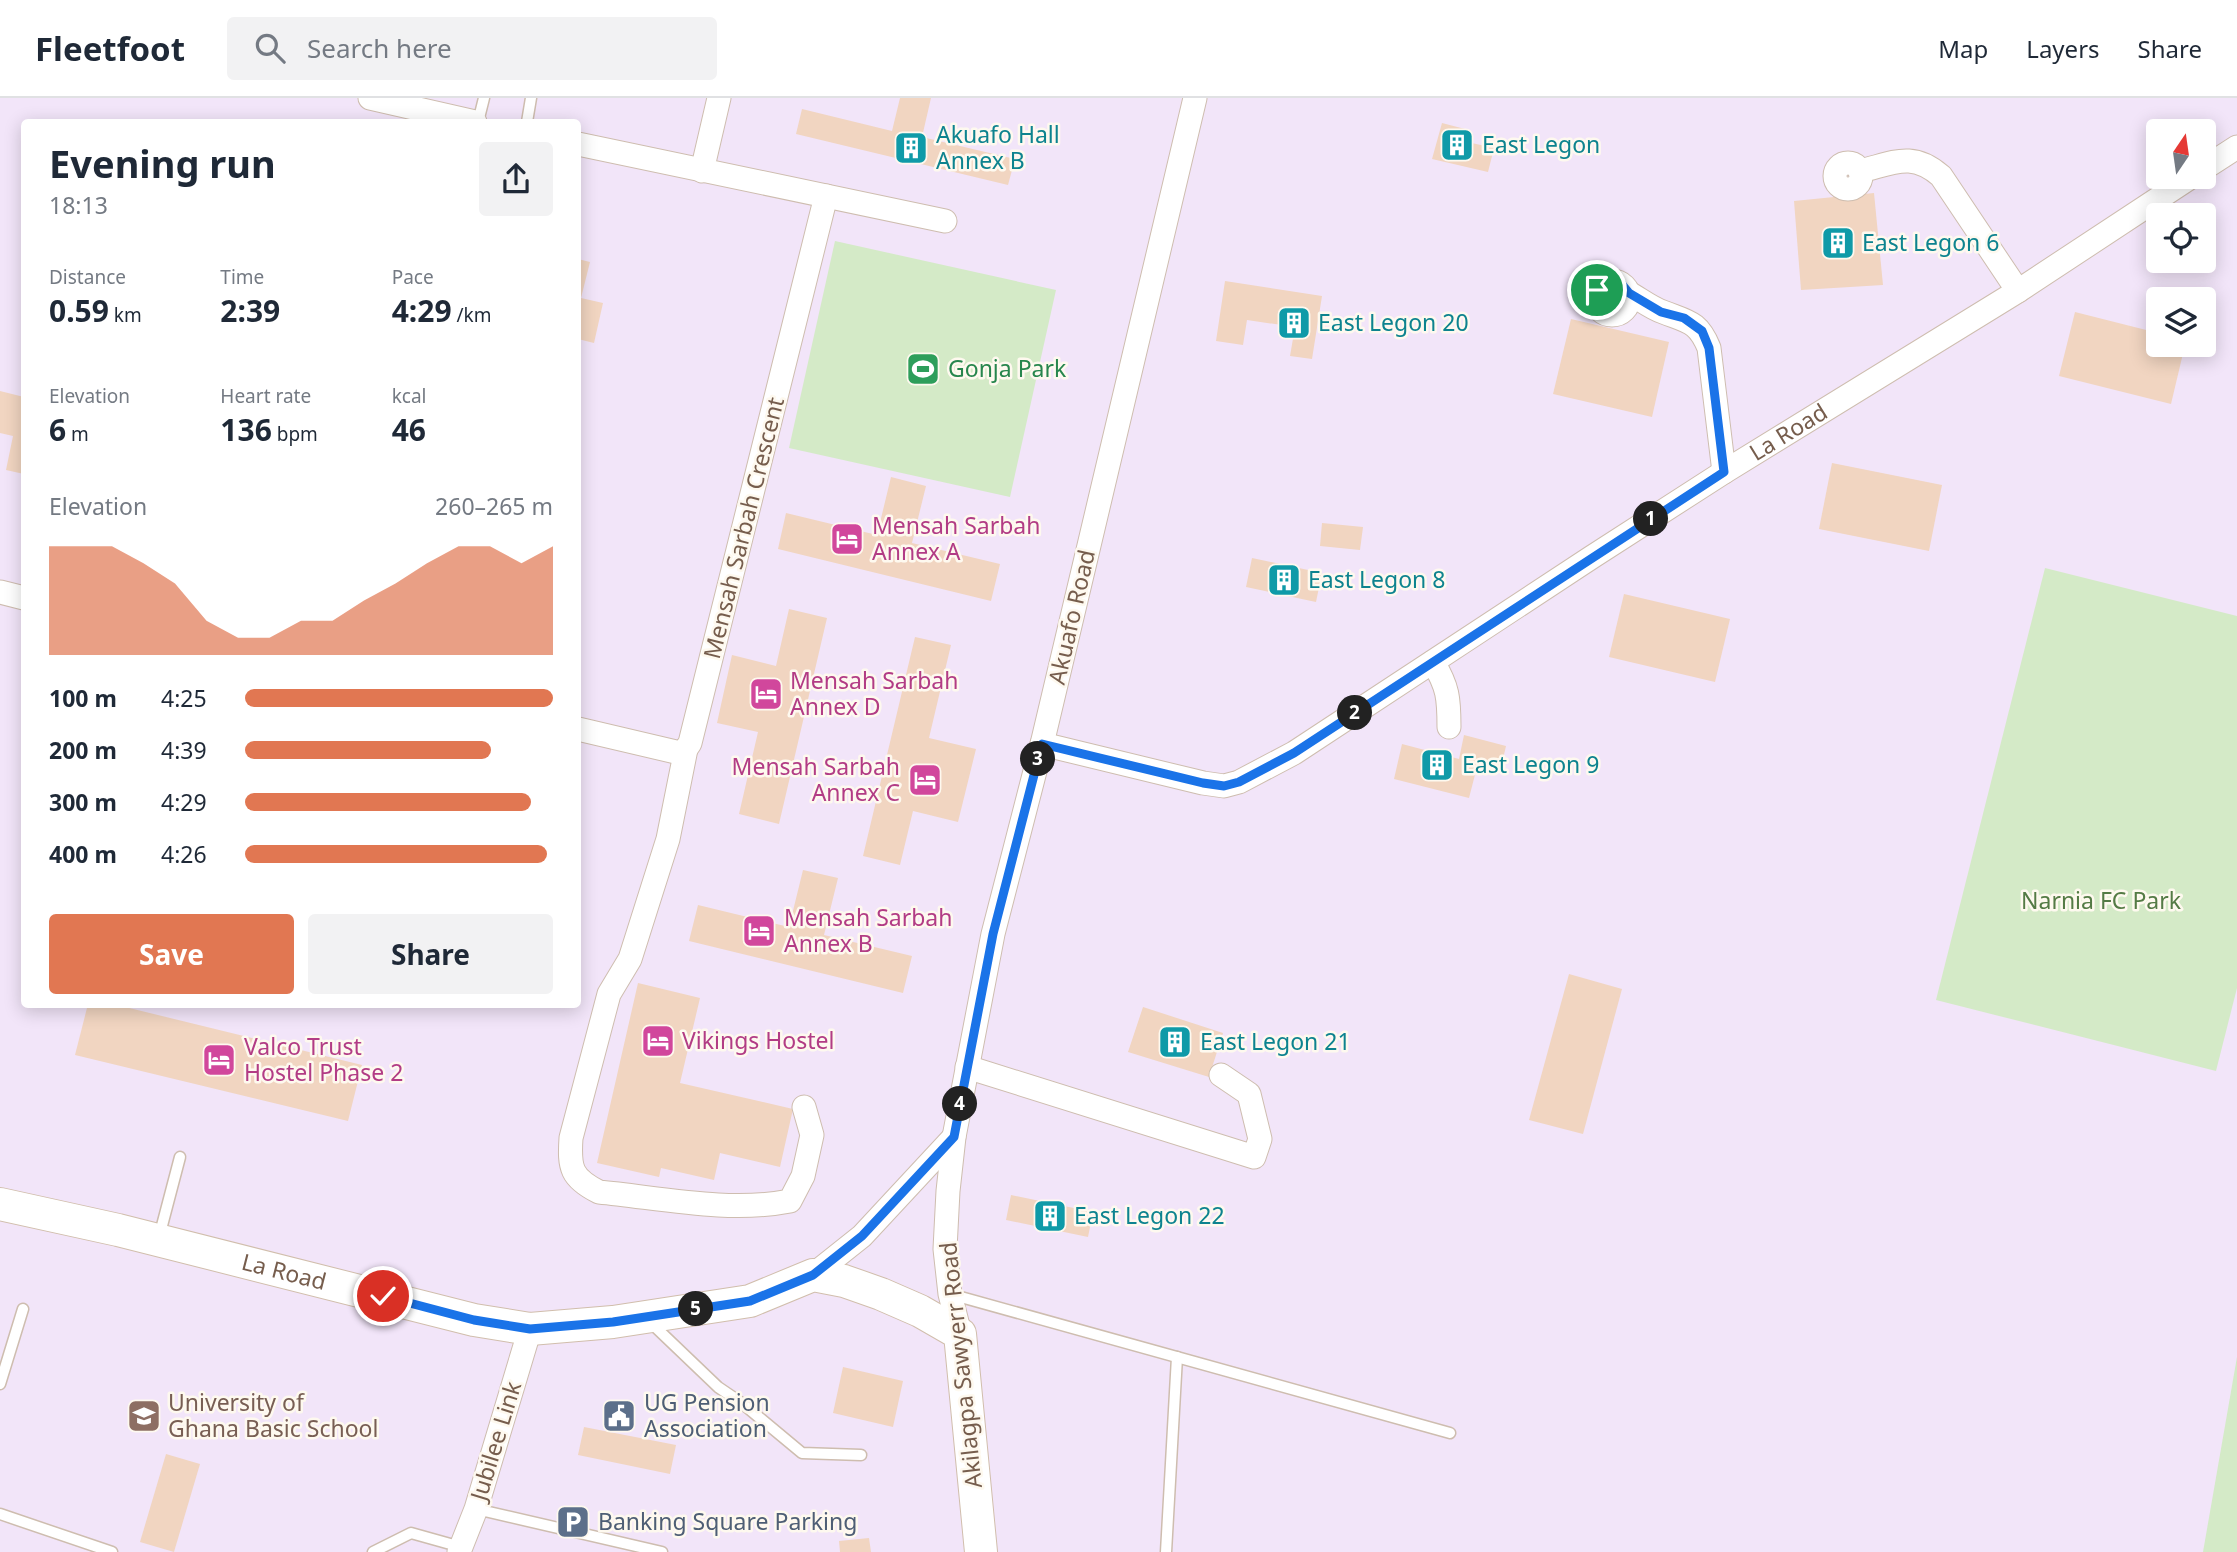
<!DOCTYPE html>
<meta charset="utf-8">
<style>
:root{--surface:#fff;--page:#f2f2f3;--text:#1f2937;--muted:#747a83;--line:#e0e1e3;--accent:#e17752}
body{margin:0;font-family:"Noto Sans",sans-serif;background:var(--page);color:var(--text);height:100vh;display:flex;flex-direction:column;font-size:26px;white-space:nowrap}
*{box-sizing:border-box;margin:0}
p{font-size:23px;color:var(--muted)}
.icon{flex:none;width:38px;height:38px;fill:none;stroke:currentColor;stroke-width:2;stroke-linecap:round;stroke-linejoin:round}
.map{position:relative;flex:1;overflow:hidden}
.side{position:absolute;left:21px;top:21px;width:560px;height:889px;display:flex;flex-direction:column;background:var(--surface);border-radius:7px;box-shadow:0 4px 18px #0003}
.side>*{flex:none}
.needle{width:46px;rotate:13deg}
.controls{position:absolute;left:2146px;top:21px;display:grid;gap:14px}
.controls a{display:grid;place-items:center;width:70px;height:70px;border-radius:7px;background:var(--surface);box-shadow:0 4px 18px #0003;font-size:35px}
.pin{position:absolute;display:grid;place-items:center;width:60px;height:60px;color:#fff;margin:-30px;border:4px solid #fff;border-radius:50%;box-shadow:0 2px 7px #0007}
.km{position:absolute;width:35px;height:35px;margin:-18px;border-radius:50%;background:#222;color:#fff;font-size:19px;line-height:35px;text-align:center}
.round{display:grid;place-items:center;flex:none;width:74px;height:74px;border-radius:7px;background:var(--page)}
.head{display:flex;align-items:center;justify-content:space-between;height:119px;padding:0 28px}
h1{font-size:38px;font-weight:700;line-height:52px}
.stats{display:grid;grid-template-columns:repeat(3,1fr);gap:10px;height:119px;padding:7px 28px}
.stats div{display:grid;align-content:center}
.stats b{font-size:30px;font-weight:700}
.stats small{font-size:19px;font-weight:400}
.stats p{font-size:19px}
.chart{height:196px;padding:14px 28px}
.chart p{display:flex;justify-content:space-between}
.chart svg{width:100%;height:126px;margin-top:7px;fill:var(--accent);opacity:.7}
.button{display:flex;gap:14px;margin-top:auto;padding:14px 28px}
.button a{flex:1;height:80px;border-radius:7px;background:var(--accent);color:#fff;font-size:28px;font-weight:700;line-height:80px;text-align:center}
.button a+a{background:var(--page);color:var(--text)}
ul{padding:0 28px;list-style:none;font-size:23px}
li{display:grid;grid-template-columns:112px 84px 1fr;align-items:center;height:52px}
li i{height:18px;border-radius:9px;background:var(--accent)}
header{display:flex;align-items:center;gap:42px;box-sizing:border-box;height:98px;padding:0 35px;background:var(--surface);border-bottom:2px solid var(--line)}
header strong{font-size:33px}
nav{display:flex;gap:38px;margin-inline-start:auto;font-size:24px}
.search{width:490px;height:63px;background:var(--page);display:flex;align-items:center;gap:18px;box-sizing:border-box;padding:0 24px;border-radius:7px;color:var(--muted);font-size:26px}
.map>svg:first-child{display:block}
.education{fill:#f2e5f9;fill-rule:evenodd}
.green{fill:#d4eac7}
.building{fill:#f1d5c1}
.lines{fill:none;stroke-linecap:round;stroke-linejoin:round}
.lane-casing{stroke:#cebdaf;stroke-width:13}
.street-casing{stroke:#cebdaf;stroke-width:25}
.secondary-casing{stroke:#d1beac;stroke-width:34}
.lane{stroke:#fff;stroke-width:10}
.street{stroke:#fff;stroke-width:23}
.secondary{stroke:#fff;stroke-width:32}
.route-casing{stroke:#fff;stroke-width:14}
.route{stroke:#1a73e8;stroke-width:9}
.labels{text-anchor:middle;stroke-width:5;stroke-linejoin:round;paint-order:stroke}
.culture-label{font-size:23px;fill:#0d838f;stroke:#fef9ef;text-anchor:start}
.leisure-label{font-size:23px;fill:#27864d;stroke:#fef9ef;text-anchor:start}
.street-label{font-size:23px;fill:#765d4d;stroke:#fef9ef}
.hotel-label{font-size:23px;fill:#b23c85;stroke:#fef9ef;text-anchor:start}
.park-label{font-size:23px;fill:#547b45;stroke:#fef9ef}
.education-label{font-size:23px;fill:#785e54;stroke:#fef9ef;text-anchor:start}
.service-label{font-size:23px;fill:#4e5e75;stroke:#fef9ef;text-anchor:start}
</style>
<header>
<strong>Fleetfoot</strong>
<div class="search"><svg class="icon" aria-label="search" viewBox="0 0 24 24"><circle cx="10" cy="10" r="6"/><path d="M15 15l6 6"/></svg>Search here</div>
<nav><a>Map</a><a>Layers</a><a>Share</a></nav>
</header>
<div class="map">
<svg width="2237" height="1454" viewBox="0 0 2237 1454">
<rect width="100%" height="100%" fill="#fcf5e9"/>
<path class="education" d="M0,0H2237V1454H0ZM24,24H578V906H24ZM2158,33H2203V79H2158ZM2158,117H2203V163H2158ZM2158,201H2203V247H2158Z"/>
<g class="green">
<polygon points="835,143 1056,192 1010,399 789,350"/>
<polygon points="2045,470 2237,518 2237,890 2216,973 1936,902"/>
<polygon points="2237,1259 2237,1454 2203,1454"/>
</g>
<g class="building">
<polygon points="900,0 931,0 922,39 1015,61 1008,87 796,36 802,11 892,33"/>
<polygon points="1442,25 1465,31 1463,43 1494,50 1488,74 1432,61"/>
<polygon points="1874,95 1883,187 1801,192 1794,103"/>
<polygon points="578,161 590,164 581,200 603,205 594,245 578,241"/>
<polygon points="1225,183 1322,198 1312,261 1290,258 1295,229 1247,222 1243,247 1216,243"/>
<polygon points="2075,214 2158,235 2158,247 2185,247 2171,306 2059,278"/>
<polygon points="1571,221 1669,244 1652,319 1553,296"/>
<polygon points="0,293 24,299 24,376 6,372 13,338 0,335"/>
<polygon points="1832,365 1942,387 1929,453 1819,431"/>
<polygon points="891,379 926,388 912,445 1000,466 991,503 778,451 786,415 877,437"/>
<polygon points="1322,425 1363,429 1360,452 1320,448"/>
<polygon points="1252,460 1322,475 1316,504 1246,489"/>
<polygon points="1624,496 1730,521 1715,584 1609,559"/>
<polygon points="789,511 827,520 779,726 739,716 758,634 717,625 732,557 776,568"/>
<polygon points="915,539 951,547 929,640 976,651 958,724 913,713 900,767 863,758"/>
<polygon points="1464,637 1506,648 1501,670 1478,665 1469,700 1394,681 1402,646 1459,661"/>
<polygon points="803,772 838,780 824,837 912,858 903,895 689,843 698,807 789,829"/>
<polygon points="1569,876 1622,891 1583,1036 1529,1022"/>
<polygon points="638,885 700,900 680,985 793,1011 780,1069 720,1055 714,1082 661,1070 659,1079 597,1065"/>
<polygon points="88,906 113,906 362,967 348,1023 75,957"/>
<polygon points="1143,909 1223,935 1209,979 1128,954"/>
<polygon points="1011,1097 1093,1114 1088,1139 1006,1122"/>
<polygon points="843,1269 903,1283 893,1329 833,1315"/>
<polygon points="584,1329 676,1347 670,1376 578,1357"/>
<polygon points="166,1356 200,1366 174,1454 140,1444"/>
<polygon points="869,1440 871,1454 840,1454 839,1443"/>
</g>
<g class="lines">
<defs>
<g id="lane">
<polyline points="478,24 484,0"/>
<polyline points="527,24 531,0"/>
<polyline points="159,1139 180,1059"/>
<polyline points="950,1196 1450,1335"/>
<polyline points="649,1223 718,1289 743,1306 802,1355 861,1357"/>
<polyline points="0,1286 23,1211"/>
<polyline points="476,1411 662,1454"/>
<polyline points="0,1416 112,1454"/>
<polyline points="373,1454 411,1435 461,1449"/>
<polyline points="1166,1454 1177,1259"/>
</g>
<g id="street">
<polyline points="370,0 475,24"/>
<polyline points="578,46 945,123"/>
<circle cx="1848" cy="78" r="13"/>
<polyline points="2203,71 2237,49"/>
<polyline points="702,73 719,0"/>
<path d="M1860,73C1894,65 1912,53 1941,78L2018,193"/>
<circle cx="1612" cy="200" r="17"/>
<path d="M1629,195C1640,201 1651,210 1663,214C1688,224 1698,223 1709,250L1724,374"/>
<polyline points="0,494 24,500"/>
<path d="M1433,564C1448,589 1449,600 1449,629"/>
<polyline points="578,631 680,655 686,651"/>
<path id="s1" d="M1042,646L1203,685L1224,688L1239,684L1294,655L1592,459L1724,374L2018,193L2191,79"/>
<polyline points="967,969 1254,1059 1260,1041 1249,996 1221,977"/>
<path d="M804,1009L812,1037L803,1078L790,1103C729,1115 661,1100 599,1094C571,1080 569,1070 571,1040L609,896L630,861L668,741L686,651L690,645L826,98"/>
<polyline points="813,1177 862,1138 954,1039"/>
<polyline points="960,1236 950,1196 945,1151 948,1093 954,1039 993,836 1042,646 1195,0"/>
<polyline points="459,1454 476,1411 530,1231"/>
</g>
<g id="secondary">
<path id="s2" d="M0,1106L118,1132L474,1222L530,1231L613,1224L750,1203L813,1177L844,1183L881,1196L920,1213L960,1236L981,1454"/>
</g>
</defs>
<use href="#lane" class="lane-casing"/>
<use href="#street" class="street-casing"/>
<use href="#secondary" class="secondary-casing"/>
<use href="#lane" class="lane"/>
<use href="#street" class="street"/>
<use href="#secondary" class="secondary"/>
</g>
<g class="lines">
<defs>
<polyline id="route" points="383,1198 474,1222 530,1231 613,1224 750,1203 813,1177 862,1138 954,1039 993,836 1042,646 1203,685 1224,688 1239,684 1294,655 1724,374 1709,250 1702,233 1684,220 1661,214 1629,195 1620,184 1607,183 1597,192"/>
</defs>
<use href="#route" class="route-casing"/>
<use href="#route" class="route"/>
</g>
<defs>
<symbol id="building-square" viewBox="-11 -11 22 22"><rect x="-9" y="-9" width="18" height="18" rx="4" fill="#0f9aa8" stroke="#fef9ef"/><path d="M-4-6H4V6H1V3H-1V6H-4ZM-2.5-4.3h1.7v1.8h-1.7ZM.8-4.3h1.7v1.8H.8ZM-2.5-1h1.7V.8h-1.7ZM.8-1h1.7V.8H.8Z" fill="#fff"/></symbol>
<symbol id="stadium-square" viewBox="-11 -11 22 22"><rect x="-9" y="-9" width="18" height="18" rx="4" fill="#2e9e5b" stroke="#fef9ef"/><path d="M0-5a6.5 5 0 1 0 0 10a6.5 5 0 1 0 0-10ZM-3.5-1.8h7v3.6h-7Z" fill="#fff"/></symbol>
<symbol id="hotel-square" viewBox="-11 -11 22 22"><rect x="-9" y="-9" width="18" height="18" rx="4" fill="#d1479c" stroke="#fef9ef"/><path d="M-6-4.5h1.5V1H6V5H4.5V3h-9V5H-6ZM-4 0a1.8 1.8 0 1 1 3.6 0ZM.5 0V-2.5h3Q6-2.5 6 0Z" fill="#fff"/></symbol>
<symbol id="school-square" viewBox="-11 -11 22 22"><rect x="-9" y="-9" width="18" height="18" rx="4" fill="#8d6e63" stroke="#fef9ef"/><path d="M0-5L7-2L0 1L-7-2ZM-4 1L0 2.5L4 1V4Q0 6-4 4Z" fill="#fff"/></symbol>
<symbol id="civic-square" viewBox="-11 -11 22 22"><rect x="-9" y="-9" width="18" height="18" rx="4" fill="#5c6f8a" stroke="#fef9ef"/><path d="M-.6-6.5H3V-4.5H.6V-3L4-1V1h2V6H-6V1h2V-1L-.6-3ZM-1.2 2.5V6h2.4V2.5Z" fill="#fff"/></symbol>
<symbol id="parking-square" viewBox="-11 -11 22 22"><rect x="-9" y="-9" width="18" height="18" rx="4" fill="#5c6f8a" stroke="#fef9ef"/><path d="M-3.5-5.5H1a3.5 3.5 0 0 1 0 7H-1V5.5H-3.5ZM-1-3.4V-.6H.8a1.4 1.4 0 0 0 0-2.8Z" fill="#fff"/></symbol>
</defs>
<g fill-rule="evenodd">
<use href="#building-square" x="1438" y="28" width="38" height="38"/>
<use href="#building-square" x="892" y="31" width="38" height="38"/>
<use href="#building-square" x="1819" y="126" width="38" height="38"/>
<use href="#building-square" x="1275" y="206" width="38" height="38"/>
<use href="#stadium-square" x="904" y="252" width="38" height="38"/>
<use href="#hotel-square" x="828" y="422" width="38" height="38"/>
<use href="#building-square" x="1265" y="463" width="38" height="38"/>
<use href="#hotel-square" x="747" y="577" width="38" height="38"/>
<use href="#building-square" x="1418" y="648" width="38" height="38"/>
<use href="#hotel-square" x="906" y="663" width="38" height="38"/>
<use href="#hotel-square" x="740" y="814" width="38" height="38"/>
<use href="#hotel-square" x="639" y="924" width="38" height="38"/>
<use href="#building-square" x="1156" y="925" width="38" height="38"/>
<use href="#hotel-square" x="200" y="943" width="38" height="38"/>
<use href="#building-square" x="1031" y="1099" width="38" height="38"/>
<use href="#school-square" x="125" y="1299" width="38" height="38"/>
<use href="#civic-square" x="600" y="1299" width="38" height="38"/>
<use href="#parking-square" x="554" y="1405" width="38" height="38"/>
</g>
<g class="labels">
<g class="culture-label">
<text x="936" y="45">Akuafo Hall<tspan x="936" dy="26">Annex B</tspan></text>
<text x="1482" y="55">East Legon</text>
<text x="1862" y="153">East Legon 6</text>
<text x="1318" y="233">East Legon 20</text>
<text x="1308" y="490">East Legon 8</text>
<text x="1462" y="675">East Legon 9</text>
<text x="1200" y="952">East Legon 21</text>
<text x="1074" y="1126">East Legon 22</text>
</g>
<g class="leisure-label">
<text x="948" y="279">Gonja Park</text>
</g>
<g class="street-label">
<text dy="8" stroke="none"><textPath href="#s1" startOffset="854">La Road</textPath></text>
<text transform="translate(744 430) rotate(-76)" y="8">Mensah Sarbah Crescent</text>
<text transform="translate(1072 519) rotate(-77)" y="8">Akuafo Road</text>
<text dy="8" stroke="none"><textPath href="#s2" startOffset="292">La Road</textPath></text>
<text transform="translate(961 1267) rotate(-96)" y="8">Akilagpa Sawyerr Road</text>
<text transform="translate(496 1343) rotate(-73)" y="8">Jubilee Link</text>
</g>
<g class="hotel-label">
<text x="872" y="436">Mensah Sarbah<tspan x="872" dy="26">Annex A</tspan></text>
<text x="790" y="591">Mensah Sarbah<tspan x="790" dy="26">Annex D</tspan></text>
<text x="900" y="677" text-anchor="end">Mensah Sarbah<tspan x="900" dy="26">Annex C</tspan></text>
<text x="784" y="828">Mensah Sarbah<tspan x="784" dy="26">Annex B</tspan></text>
<text x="682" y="951">Vikings Hostel</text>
<text x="244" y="957">Valco Trust<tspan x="244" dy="26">Hostel Phase 2</tspan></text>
</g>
<g class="park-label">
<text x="2101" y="811">Narnia FC Park</text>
</g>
<g class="education-label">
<text x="168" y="1313">University of<tspan x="168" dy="26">Ghana Basic School</tspan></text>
</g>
<g class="service-label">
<text x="644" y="1313">UG Pension<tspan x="644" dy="26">Association</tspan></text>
<text x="598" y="1432">Banking Square Parking</text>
</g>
</g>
</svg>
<div class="controls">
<a><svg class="needle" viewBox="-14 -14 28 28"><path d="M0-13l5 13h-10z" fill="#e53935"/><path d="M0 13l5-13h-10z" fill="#747a83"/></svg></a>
<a><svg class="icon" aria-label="locate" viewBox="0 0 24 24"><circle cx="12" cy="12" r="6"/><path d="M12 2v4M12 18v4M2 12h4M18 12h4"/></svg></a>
<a><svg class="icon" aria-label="layers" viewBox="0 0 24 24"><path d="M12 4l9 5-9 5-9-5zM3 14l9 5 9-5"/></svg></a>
</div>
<div class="pin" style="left:1597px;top:192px;background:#1e9e55"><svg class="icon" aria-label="arrive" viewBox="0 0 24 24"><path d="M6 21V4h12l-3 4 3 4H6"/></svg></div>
<div class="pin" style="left:383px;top:1198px;background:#d93025"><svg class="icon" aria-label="check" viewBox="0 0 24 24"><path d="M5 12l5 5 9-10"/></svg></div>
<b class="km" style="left:1651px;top:421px">1</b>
<b class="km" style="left:1355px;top:615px">2</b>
<b class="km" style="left:1038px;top:661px">3</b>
<b class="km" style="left:960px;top:1006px">4</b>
<b class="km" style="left:696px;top:1211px">5</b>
<section class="side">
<div class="head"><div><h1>Evening run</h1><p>18:13</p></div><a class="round"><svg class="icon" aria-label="share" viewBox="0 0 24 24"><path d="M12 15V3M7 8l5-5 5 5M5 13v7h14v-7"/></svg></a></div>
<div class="stats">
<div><p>Distance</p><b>0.59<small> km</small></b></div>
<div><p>Time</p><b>2:39</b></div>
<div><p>Pace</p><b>4:29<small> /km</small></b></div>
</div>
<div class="stats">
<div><p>Elevation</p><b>6<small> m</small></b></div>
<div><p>Heart rate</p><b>136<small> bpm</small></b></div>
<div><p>kcal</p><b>46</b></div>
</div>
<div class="chart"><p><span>Elevation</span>260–265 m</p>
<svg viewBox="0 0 160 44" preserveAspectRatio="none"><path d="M0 44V6L10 6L20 6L30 12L40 19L50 32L60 38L70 38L80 32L90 32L100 25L110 19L120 12L130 6L140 6L150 12L160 6V44z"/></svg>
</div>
<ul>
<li><b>100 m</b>4:25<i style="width:100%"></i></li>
<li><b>200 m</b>4:39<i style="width:80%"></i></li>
<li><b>300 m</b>4:29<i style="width:93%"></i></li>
<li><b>400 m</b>4:26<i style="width:98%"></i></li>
</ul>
<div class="button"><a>Save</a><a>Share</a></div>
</section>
</div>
